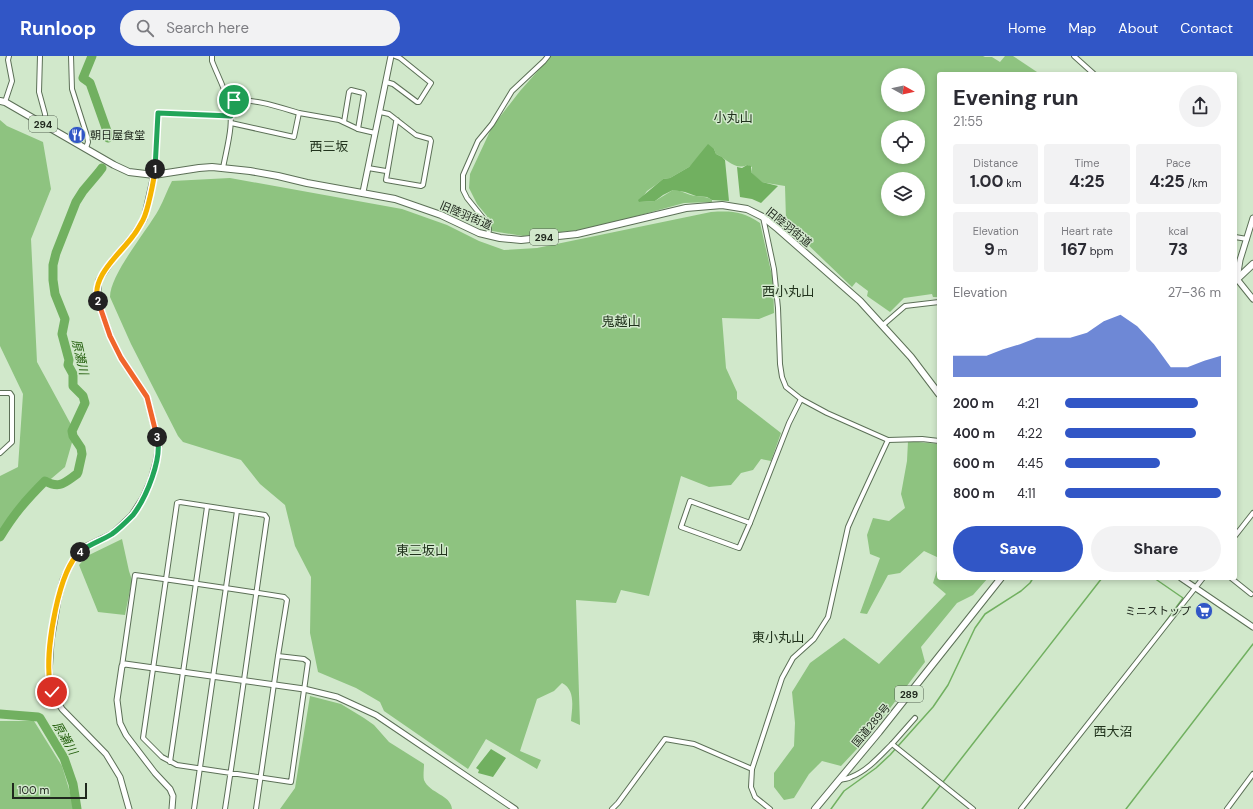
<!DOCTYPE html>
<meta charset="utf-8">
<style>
:root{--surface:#fff;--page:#f2f2f3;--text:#2b2b33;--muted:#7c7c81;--accent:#3156c6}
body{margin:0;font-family:"DM Sans","Noto Sans JP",sans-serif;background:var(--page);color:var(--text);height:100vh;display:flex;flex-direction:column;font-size:15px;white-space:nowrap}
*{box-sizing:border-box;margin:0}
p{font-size:13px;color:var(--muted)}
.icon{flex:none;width:22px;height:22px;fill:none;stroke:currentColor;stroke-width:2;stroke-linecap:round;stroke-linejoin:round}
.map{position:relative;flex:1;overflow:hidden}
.drawer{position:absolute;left:937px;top:16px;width:300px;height:508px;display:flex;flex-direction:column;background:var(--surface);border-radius:4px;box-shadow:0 2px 6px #0003}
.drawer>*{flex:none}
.needle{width:26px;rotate:98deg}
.buttons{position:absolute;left:881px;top:12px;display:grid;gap:8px}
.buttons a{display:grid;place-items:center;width:44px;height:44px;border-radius:50%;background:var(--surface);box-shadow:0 2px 6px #0003;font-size:20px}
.scale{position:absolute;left:12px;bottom:10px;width:75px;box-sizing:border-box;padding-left:4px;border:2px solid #20281e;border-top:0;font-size:11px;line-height:14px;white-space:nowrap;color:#20281e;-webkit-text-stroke:3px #d1e8cb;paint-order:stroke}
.pin{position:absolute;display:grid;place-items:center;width:34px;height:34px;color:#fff;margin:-17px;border:2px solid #fff;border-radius:50%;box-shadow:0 1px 4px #0007}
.km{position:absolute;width:20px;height:20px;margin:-10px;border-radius:50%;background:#222;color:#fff;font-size:11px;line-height:20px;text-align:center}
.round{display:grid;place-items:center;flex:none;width:42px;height:42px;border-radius:21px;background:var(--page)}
.head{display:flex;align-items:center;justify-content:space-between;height:68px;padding:0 16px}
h1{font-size:22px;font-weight:700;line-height:30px}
.metrics{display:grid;grid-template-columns:repeat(3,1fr);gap:6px;height:68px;padding:4px 16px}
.metrics div{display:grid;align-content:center;border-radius:4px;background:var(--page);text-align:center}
.metrics b{font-size:17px;font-weight:700}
.metrics small{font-size:11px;font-weight:400}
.metrics p{font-size:11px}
.chart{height:112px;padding:8px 16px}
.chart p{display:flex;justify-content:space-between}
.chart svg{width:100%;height:72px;margin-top:4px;fill:var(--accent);opacity:.7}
.primary-button{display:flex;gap:8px;margin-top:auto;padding:8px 16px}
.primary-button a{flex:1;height:46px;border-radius:24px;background:var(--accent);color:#fff;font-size:16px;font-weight:700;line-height:46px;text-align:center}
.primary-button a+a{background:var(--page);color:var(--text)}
ul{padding:0 16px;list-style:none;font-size:13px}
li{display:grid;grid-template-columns:64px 48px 1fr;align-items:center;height:30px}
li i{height:10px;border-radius:5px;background:var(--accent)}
header{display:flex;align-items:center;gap:24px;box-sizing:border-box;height:56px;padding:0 20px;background:var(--accent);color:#fff}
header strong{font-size:19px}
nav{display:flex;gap:22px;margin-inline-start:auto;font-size:14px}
.search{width:280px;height:36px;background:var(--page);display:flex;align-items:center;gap:10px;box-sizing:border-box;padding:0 14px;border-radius:22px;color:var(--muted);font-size:15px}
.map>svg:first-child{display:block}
.green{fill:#8ec380;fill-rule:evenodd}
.water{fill:#71b060}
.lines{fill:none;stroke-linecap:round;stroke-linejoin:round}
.stream{stroke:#71b060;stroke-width:1.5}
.river{stroke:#71b060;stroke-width:9}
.minor-casing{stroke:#5c7057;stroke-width:6}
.tertiary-casing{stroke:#5c7057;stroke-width:7}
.trunk-casing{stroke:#5c7057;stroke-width:8}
.minor{stroke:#fff;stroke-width:4}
.tertiary{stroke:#fff;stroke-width:5}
.trunk{stroke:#fff;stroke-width:6}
.split-1-casing{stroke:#fff;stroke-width:8}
.split-2-casing{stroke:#fff;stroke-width:8}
.split-3-casing{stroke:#fff;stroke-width:8}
.split-4-casing{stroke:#fff;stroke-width:8}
.split-5-casing{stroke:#fff;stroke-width:8}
.split-1{stroke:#22a559;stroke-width:5}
.split-2{stroke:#f5b400;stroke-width:5}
.split-3{stroke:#f0652b;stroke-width:5}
.split-4{stroke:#22a559;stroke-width:5}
.split-5{stroke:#f5b400;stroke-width:5}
.labels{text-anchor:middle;stroke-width:3;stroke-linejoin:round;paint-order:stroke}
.shield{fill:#d1e8cb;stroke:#556252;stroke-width:1}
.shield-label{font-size:10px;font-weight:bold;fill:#20281e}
.poi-label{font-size:11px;fill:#20281e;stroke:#d1e8cb;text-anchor:start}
.street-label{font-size:11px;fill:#20281e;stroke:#d1e8cb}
.water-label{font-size:12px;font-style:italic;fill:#235f0d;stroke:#d1e8cb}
.quarter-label{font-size:13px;fill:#21331d;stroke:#d1e8cb}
</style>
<header>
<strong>Runloop</strong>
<div class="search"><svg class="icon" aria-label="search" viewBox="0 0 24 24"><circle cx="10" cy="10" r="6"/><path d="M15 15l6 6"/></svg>Search here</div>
<nav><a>Home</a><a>Map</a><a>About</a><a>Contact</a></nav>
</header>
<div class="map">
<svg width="1253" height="753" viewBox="0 0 1253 753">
<rect width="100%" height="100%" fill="#d1e8cb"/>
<g class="green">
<path d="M551,0H983L985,1H992L1000,6L1005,0H1013L1040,18H939V241H933L932,238L904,242L890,256L867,240L868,235L856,226L852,231L803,184L786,164L785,130L761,126L751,116L752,111L747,109C735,115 726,102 716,98L714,93L706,92L689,111L670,122L663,123L657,128L647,135L639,146L655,145L673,134C682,134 687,139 696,140C702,141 706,140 712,144V146L684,147L590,173L523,180L492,175L487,160L477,148L469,132L470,118L492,71L520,35ZM888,19H918V49H888ZM888,71H918V101H888ZM888,123H918V153H888Z"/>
<polygon points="0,64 7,70 43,86 51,133 31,183 37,306 75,376 65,411 45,428 6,466 0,474 0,420 18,411 23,338 0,290"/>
<path d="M230,122L402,153L447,169L479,185L504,194L537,192L711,156C732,155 742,155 760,167L773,224L774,257L759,263L722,262L726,312L737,336V343L781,377L771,405L761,403L753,414L741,417L731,429L709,431L681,420L649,540L621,534L616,547L576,544L580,669L571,665C572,652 576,634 562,627L554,635L537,643L520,695L541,704L537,713L486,683L468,713L384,655L380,646L356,632L318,616L310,577L311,521L295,490L285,449L260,428L241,404L183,386L178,380L131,288L110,241C110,218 147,175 159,153C164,144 167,134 172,125Z"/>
<polygon points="908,385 939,388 939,502 924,495 900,517 888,519 867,558 860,557 880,502 870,498 867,479 873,462 889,465 905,452 901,438 907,405"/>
<polygon points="122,483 129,515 132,524 125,559 98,556 79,509 87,500"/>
<polygon points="939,508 939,522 988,522 973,539 957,547 921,591 925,606 869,680 841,710 822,705 809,718 794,742 784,744 774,731 774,717 794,690 795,667 792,636 810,607 844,582 879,608 946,538 933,527"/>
<path d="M310,640L341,648L364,662L374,669L389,686L424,708C424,713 423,720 424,724C430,738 450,738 452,753H280L295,732Z"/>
<polygon points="0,665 34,665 62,710 75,753 0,753"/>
</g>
<g class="water">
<polygon points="708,88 714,93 716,98 722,101 725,104 729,145 712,144 707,141 696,140 685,136 673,134 663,139 655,145 639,146 638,144 657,128 663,123 670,122 689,111"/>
<polygon points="747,109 751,110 751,116 762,126 778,130 761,147 752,143 740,141 737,111 742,112"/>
<polygon points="491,693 506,702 493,721 478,717 479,714 476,712"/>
</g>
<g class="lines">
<g class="stream">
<polyline points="1153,583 1183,542 1154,522"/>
<polyline points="831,753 844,735 876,712 890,699 933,651 948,629 975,572 985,558 1021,535 1030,527 1033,522"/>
<polyline points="922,753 1102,522"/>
<polyline points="1126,753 1253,588"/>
</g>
<g class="river">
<polyline points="92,0 83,22 90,27 107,75 108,82"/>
<path d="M0,481C14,458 26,444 45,425C60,433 64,427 77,418L78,416L82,398L81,392L73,380L72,375L85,347L83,340L73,330V318L68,309L69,304L62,278L65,263L55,238L53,224V209L56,197L76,146L83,135L99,116L102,112"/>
<polyline points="0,658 38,661 40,662 64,702 73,728 77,753"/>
</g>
<defs>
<g id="minor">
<polyline points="40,0 39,36 45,58 46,69"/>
<polyline points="71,0 72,33 87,80 88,86 86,92"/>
<path d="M212,0V5C217,18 224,31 228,45C235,66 227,90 223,112"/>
<polyline points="1074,0 1094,18"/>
<polyline points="386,26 393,28 417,46 419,46 431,27 400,2 395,0"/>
<path d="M229,45C253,42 276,50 299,57L294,81L231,67"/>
<polyline points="5,46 12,25 8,4 9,0"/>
<polyline points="380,56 389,58 416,79 430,83 431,85 423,129 421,130 386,124 396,66 397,64"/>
<polyline points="299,57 339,64 358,73 375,77"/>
<polyline points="344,66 349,36 351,34 363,37 364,38 358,73"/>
<polyline points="368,112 386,115"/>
<polyline points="154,119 158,57 231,60"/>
<polyline points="763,161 774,213 778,252 780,308 782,321 786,331 801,343 827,357 888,384 922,383 939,385"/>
<polyline points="488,180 489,173 487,167 467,142 463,134 463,119 478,85 492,68 512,35 544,5 548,0"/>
<polyline points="1235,181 1247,183"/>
<polyline points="883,269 905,250 939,246"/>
<polyline points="0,337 10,337 12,340 12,386 0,397"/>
<polygon points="690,445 750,467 739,492 681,471"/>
<polyline points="750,467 789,367 801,343"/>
<polyline points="1235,480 1253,457"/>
<polyline points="1231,522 1251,538"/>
<path d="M122,610L135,519C185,526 234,533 284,541L287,544L278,600L304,603L308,606L291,726L177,709L162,701L143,682L177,447L180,446L265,459L267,462C253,559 240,656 225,753"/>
<polyline points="892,688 915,662"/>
<polyline points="170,706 207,451"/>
<path d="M839,724C843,723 848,723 851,721C867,715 880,700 892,688L973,753"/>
<polyline points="194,753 237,455"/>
<polyline points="256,753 278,600"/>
<polyline points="612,753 618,747 665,683 694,688 752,713"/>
<polyline points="770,753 755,741 751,731 752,713 782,622 793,602 814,583 828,561 848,471 856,453 888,384"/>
<polyline points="1021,753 1203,522"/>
<polyline points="1227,753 1253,718"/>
</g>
<g id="tertiary">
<polyline points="363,136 391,0"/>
<polyline points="1253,162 1240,204 1237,223 1253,243"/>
<polyline points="1181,522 1253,571"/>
<polyline points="129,753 120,721 106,698 62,653 52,636 49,618 51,585 58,544 63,524 70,509 77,499 87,490 112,478 132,459 143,442 151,424 156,406 159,389 147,341 121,302 110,280 97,242 99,224 114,202 133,180 144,163 154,119"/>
<polyline points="172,753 173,740 170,733 155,717 126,679 120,667 117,644 122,610 125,608 304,633 337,641 376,659 515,753"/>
</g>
<g id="trunk">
<polyline points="0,45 5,46 114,109 129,116 154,119 199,112 212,111 250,115 278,120 307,127 395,143 441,159 479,177 500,182 511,183 521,184 577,178 686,152 722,149 747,153 763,161 778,173 860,245 911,301 939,338"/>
<polyline points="1235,225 1253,208"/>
<polyline points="815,753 879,676 1001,522"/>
</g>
</defs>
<use href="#minor" class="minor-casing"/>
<use href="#tertiary" class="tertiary-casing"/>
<use href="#trunk" class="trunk-casing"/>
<use href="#minor" class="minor"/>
<use href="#tertiary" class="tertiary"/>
<use href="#trunk" class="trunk"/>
</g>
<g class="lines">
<defs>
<polyline id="split-1" points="155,113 158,57 231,60 228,45 234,44"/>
<path id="split-2" d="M98,245C90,221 121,197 133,180C137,175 140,169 143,164C148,154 154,124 155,113"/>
<polyline id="split-3" points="98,245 110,280 121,302 147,341 157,381"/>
<path id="split-4" d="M80,496C89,488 101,485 112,478C119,473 127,465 133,459C146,442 163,402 157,381"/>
<path id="split-5" d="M52,636C51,630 49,624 49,618C47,590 58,515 80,496"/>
</defs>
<use href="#split-1" class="split-1-casing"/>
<use href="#split-2" class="split-2-casing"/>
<use href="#split-3" class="split-3-casing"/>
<use href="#split-4" class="split-4-casing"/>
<use href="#split-5" class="split-5-casing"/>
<use href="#split-1" class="split-1"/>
<use href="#split-2" class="split-2"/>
<use href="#split-3" class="split-3"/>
<use href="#split-4" class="split-4"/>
<use href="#split-5" class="split-5"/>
</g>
<defs>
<symbol id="restaurant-disc" viewBox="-11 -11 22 22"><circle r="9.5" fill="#3156c6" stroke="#d1e8cb"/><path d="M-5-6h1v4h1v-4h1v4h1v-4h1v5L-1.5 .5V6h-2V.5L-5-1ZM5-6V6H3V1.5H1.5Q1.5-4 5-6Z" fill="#fff"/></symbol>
<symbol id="supermarket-disc" viewBox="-11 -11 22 22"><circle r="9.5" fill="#3156c6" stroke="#d1e8cb"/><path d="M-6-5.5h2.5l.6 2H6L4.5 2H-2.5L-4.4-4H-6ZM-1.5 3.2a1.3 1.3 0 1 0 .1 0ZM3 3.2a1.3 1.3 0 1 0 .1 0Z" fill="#fff"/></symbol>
</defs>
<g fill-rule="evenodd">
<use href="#restaurant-disc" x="67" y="69" width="20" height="20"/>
<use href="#supermarket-disc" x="1194" y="545" width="20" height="20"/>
</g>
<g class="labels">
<g class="shield">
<rect x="29" y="60" width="28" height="16" rx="3"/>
<rect x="530" y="173" width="28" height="16" rx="3"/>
<rect x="895" y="630" width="28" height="16" rx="3"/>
</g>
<g class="shield-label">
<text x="43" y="72">294</text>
<text x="544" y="185">294</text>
<text x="909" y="642">289</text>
</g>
<g class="poi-label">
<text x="90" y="83">朝日屋食堂</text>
<text x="1191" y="559" text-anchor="end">ミニストップ</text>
</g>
<g class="street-label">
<text transform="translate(466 159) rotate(23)" y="4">旧陸羽街道</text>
<text transform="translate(789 171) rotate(39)" y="4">旧陸羽街道</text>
<text transform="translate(871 669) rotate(-50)" y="4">国道289号</text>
</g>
<g class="water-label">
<text transform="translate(80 301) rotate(77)" y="4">原瀬川</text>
<text transform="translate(65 682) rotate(60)" y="4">原瀬川</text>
</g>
<g class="quarter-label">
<text x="733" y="66">小丸山</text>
<text x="329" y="95">西三坂</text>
<text x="788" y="240">西小丸山</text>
<text x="621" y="270">鬼越山</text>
<text x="422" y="499">東三坂山</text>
<text x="778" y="586">東小丸山</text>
<text x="1113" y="680">西大沼</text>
</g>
</g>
</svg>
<div class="buttons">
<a><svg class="needle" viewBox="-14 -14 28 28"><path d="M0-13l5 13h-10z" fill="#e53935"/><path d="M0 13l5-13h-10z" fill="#7c7c81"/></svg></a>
<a><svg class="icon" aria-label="locate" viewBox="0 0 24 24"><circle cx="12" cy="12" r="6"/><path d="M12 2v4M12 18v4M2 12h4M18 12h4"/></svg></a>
<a><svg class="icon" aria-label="layers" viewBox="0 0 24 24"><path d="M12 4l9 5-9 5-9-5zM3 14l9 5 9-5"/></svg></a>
</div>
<div class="scale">100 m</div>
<div class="pin" style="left:234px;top:44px;background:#1e9e55"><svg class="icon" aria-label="arrive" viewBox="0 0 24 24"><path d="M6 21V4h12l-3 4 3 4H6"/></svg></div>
<div class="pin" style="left:52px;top:636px;background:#d93025"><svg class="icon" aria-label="check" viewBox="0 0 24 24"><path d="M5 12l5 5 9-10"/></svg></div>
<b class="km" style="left:155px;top:113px">1</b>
<b class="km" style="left:98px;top:245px">2</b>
<b class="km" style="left:157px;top:381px">3</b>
<b class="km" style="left:80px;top:496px">4</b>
<section class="drawer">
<div class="head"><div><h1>Evening run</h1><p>21:55</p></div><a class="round"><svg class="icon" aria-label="share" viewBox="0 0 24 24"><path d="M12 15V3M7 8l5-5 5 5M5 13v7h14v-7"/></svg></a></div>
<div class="metrics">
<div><p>Distance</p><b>1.00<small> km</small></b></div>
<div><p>Time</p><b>4:25</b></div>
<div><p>Pace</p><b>4:25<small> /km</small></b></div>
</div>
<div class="metrics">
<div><p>Elevation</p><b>9<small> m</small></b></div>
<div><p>Heart rate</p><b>167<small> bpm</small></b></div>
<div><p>kcal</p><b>73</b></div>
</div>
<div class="chart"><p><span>Elevation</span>27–36 m</p>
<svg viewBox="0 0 160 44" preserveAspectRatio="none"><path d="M0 44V31L10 31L20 31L30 27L40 24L50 20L60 20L70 20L80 17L90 10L100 6L110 13L120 24L130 38L140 38L150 34L160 31V44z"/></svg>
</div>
<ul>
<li><b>200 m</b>4:21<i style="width:85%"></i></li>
<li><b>400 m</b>4:22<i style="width:84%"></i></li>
<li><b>600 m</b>4:45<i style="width:61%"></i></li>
<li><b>800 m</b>4:11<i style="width:100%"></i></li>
</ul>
<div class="primary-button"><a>Save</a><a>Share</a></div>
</section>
</div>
